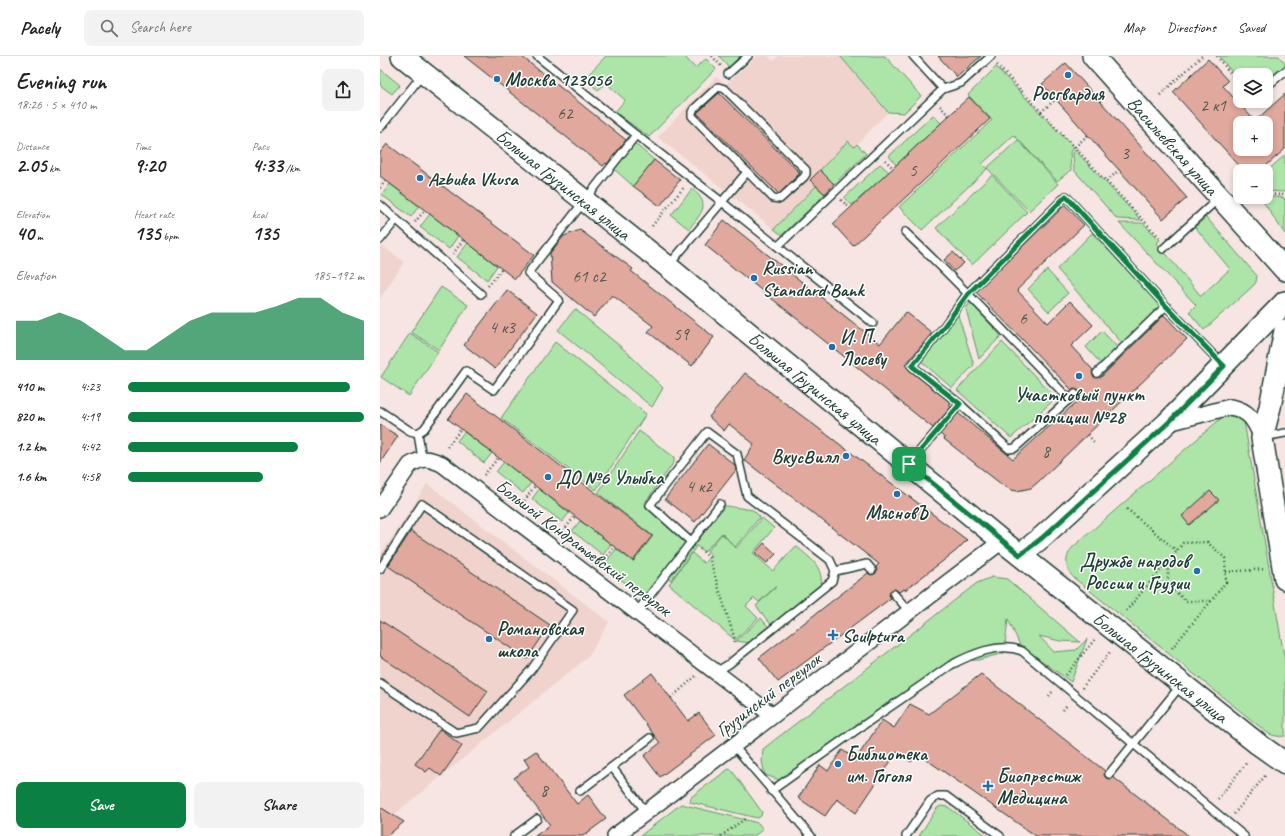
<!DOCTYPE html>
<meta charset="utf-8">
<style>
:root{--surface:#fff;--page:#f2f2f2;--text:#222;--muted:#767676;--line:#e0e0e0;--accent:#0b8043}
body{margin:0;font-family:Caveat,sans-serif;background:var(--page);color:var(--text);height:100vh;display:flex;flex-direction:column;font-size:15px;white-space:nowrap}
*{box-sizing:border-box;margin:0}
p{font-size:13px;color:var(--muted)}
.icon{flex:none;width:22px;height:22px;fill:none;stroke:currentColor;stroke-width:2;stroke-linecap:round;stroke-linejoin:round}
.map{position:relative;flex:1;overflow:hidden}
.sheet{display:flex;flex-direction:column;background:var(--surface);width:380px}
.sheet>*{flex:none}
.fabs{position:absolute;left:853px;top:12px;display:grid;gap:8px}
.fabs a{display:grid;place-items:center;width:40px;height:40px;border-radius:8px;background:var(--surface);box-shadow:0 2px 6px #0003;font-size:20px}
.pin{position:absolute;display:grid;place-items:center;width:34px;height:34px;color:#fff;margin:-17px;border-radius:8px;box-shadow:0 2px 6px #0006}
.round{display:grid;place-items:center;flex:none;width:42px;height:42px;border-radius:8px;background:var(--page)}
.headline{display:flex;align-items:center;justify-content:space-between;height:68px;padding:0 16px}
h1{font-size:22px;font-weight:800;line-height:30px}
.stats{display:grid;grid-template-columns:repeat(3,1fr);gap:6px;height:68px;padding:4px 16px}
.stats div{display:grid;align-content:center}
.stats b{font-size:20px;font-weight:800}
.stats small{font-size:11px;font-weight:400}
.stats p{font-size:11px}
.chart{height:112px;padding:8px 16px}
.chart p{display:flex;justify-content:space-between}
.chart svg{width:100%;height:72px;margin-top:4px;fill:var(--accent);opacity:.7}
.action{display:flex;gap:8px;margin-top:auto;padding:8px 16px}
.action a{flex:1;height:46px;border-radius:8px;background:var(--accent);color:#fff;font-size:16px;font-weight:800;line-height:46px;text-align:center}
.action a+a{background:var(--page);color:var(--text)}
ul{padding:0 16px;list-style:none;font-size:13px}
li{display:grid;grid-template-columns:64px 48px 1fr;align-items:center;height:30px}
li i{height:10px;border-radius:5px;background:var(--accent)}
header{display:flex;align-items:center;gap:24px;box-sizing:border-box;height:56px;padding:0 20px;background:var(--surface);border-bottom:1px solid var(--line)}
header strong{font-size:19px}
nav{display:flex;gap:22px;margin-inline-start:auto;font-size:14px}
.search{width:280px;height:36px;background:var(--page);display:flex;align-items:center;gap:10px;box-sizing:border-box;padding:0 14px;border-radius:8px;color:var(--muted);font-size:15px}
main{display:flex;flex:1;min-height:0}
.map>svg:first-child{display:block}
.built{fill:#f0d3cd}
.green{fill:#ade5a8;stroke:#66916e}
.building{fill:#e1a89d;stroke:#1f3d34;fill-rule:evenodd}
.lines{fill:none;stroke-linecap:round;stroke-linejoin:round}
.lane-casing{stroke:#1f3d34;stroke-width:10}
.street-casing{stroke:#1f3d34;stroke-width:18}
.secondary-casing{stroke:#1f3d34;stroke-width:24}
.path{stroke:#1f3d34;stroke-width:2.5;stroke-dasharray:1 3;stroke-linecap:butt}
.lane{stroke:#fff;stroke-width:7}
.street{stroke:#fff;stroke-width:15}
.secondary{stroke:#fff;stroke-width:21}
.route-casing{stroke:#fff;stroke-width:8}
.route{stroke:#0b8043;stroke-width:5}
.poi-dot{fill:#1f6fb2;stroke:#fff;stroke-width:1.5}
.labels{text-anchor:middle;stroke-width:3;stroke-linejoin:round;paint-order:stroke}
.number-label{font-size:17px;fill:#50584e}
.poi-label{font-size:19px;font-weight:bold;fill:#1f3d34;stroke:#fff;text-anchor:start}
.street-label{font-size:19px;fill:#1f3d34;stroke:#fff}
</style>
<header>
<strong>Pacely</strong>
<div class="search"><svg class="icon" aria-label="search" viewBox="0 0 24 24"><circle cx="10" cy="10" r="6"/><path d="M15 15l6 6"/></svg>Search here</div>
<nav><a>Map</a><a>Directions</a><a>Saved</a></nav>
</header>
<main>
<section class="sheet">
<div class="headline"><div><h1>Evening run</h1><p>18:26 · 5 × 410 m</p></div><a class="round"><svg class="icon" aria-label="share" viewBox="0 0 24 24"><path d="M12 15V3M7 8l5-5 5 5M5 13v7h14v-7"/></svg></a></div>
<div class="stats">
<div><p>Distance</p><b>2.05<small> km</small></b></div>
<div><p>Time</p><b>9:20</b></div>
<div><p>Pace</p><b>4:33<small> /km</small></b></div>
</div>
<div class="stats">
<div><p>Elevation</p><b>40<small> m</small></b></div>
<div><p>Heart rate</p><b>135<small> bpm</small></b></div>
<div><p>kcal</p><b>135</b></div>
</div>
<div class="chart"><p><span>Elevation</span>185–192 m</p>
<svg viewBox="0 0 160 44" preserveAspectRatio="none"><path d="M0 44V20L10 20L20 15L30 20L40 29L50 38L60 38L70 29L80 20L90 15L100 15L110 15L120 11L130 6L140 6L150 15L160 20V44z"/></svg>
</div>
<ul>
<li><b>410 m</b>4:23<i style="width:94%"></i></li>
<li><b>820 m</b>4:19<i style="width:100%"></i></li>
<li><b>1.2 km</b>4:42<i style="width:72%"></i></li>
<li><b>1.6 km</b>4:58<i style="width:57%"></i></li>
</ul>
<div class="action"><a>Save</a><a>Share</a></div>
</section>
<div class="map">
<svg width="905" height="780" viewBox="0 0 905 780">
<rect width="100%" height="100%" fill="#f6e5e2"/>
<filter id="ink" filterUnits="userSpaceOnUse"><feTurbulence type="fractalNoise" baseFrequency=".025" numOctaves="2"/><feDisplacementMap in="SourceGraphic" scale="8" xChannelSelector="R" yChannelSelector="G"/><feConvolveMatrix kernelMatrix="1 2 1 2 8 2 1 2 1" color-interpolation-filters="sRGB"/></filter>
<g filter="url(#ink)">
<g class="built">
<polygon points="377,0 388,0 393,5 399,0 460,0 508,56 474,91 468,85 440,114 430,124 436,130 394,173 278,81 336,21 346,28"/>
<polygon points="0,188 24,206 0,243"/>
<polygon points="47,428 229,566 209,600 0,770 0,500"/>
</g>
<g class="green">
<polygon points="226,0 304,0 315,12 326,3 336,13 269,81 235,56 245,44 226,27 218,34 204,23"/>
<polygon points="339,0 360,0 349,11"/>
<polygon points="460,0 505,0 541,40 524,57 508,56"/>
<polygon points="839,0 899,0 905,8 905,10 886,25 886,19 860,19 860,32 857,22"/>
<polygon points="616,11 693,91 690,96 691,114 677,125 634,79 602,108 607,113 542,174 519,151 612,64 588,39"/>
<polygon points="0,13 20,29 12,38 0,29"/>
<polygon points="553,59 561,67 516,109 509,100"/>
<polygon points="638,84 678,128 649,155 607,112"/>
<polygon points="468,85 474,91 477,88 486,98 454,128 440,114"/>
<polygon points="254,87 274,104 253,130 234,113"/>
<polygon points="695,94 761,164 737,163 694,114 693,97"/>
<polygon points="905,99 905,136 886,135 886,116"/>
<polygon points="500,108 509,116 472,149 464,142"/>
<polygon points="612,119 647,156 592,209 556,172"/>
<polygon points="10,128 39,150 31,161 2,139"/>
<polygon points="436,130 445,138 402,179 394,173"/>
<path d="M312,133C332,149 321,157 309,173L291,159Z"/>
<polygon points="887,140 905,142 905,178 884,147 884,142"/>
<polygon points="50,158 78,180 69,193 40,171"/>
<polygon points="826,161 877,220 876,226 874,229 824,274 809,256 816,249 739,167 763,167 780,184 777,187 821,240 850,213 815,171"/>
<polygon points="712,177 780,250 742,287 677,213"/>
<polygon points="88,187 117,210 107,224 77,201"/>
<polygon points="667,214 688,237 669,256 648,233"/>
<polygon points="61,231 88,249 59,294 31,276"/>
<polygon points="590,246 621,280 599,303 586,253"/>
<polygon points="195,253 247,296 283,332 272,351 178,274"/>
<polygon points="578,259 594,309 572,332 541,305"/>
<polygon points="722,275 739,293 722,309 706,291"/>
<polygon points="30,277 58,296 29,340 1,321"/>
<polygon points="175,286 266,358 216,434 121,362"/>
<polygon points="622,286 676,342 631,382 577,334"/>
<path d="M847,357H853L864,365L865,371L905,606V680C899,681 895,680 889,678L694,522C685,513 684,501 693,491Z"/>
<polygon points="259,375 294,401 294,406 266,445 267,450 304,483 305,489 264,541 223,510 236,493 253,506 273,480 218,437"/>
<polygon points="84,376 112,397 104,407 77,385"/>
<polygon points="124,406 151,427 143,437 116,416"/>
<polygon points="159,433 189,457 182,466 152,443"/>
<polygon points="340,449 373,454 380,461 355,491 342,477 324,496 312,486"/>
<path d="M382,462L394,472L373,497L393,515L416,490C431,503 444,510 441,533L393,571L376,550L396,531H395L379,546L374,542L366,550L378,562L355,584L289,528L312,497L324,507L331,499L327,495L342,478L356,492Z"/>
<polygon points="200,465 231,488 223,499 192,475"/>
<polygon points="311,487 316,491 291,524 286,520"/>
<polygon points="612,521 627,523 700,586 680,585 659,580 674,596 696,594 707,583 691,626 640,589 628,563 624,597 598,604 569,605 400,724 385,719 382,705 383,693 597,527"/>
<polygon points="381,562 390,573 370,587 356,585"/>
<polygon points="350,712 382,756 381,760 377,762 310,746 311,741"/>
<polygon points="301,748 378,767 383,773 374,780 260,780"/>
<polygon points="561,750 568,751 607,780 539,780 557,752"/>
</g>
<g class="building">
<polygon points="84,0 141,0 246,84 227,108 226,107 223,110"/>
<polygon points="558,0 601,0 577,21"/>
<path d="M828,3L848,25L843,30L875,65L905,38V93L880,115H864L793,36ZM860,67H886V93H860Z"/>
<polygon points="686,7 807,142 783,163 662,28"/>
<polygon points="339,37 420,117 399,138 317,57"/>
<polygon points="589,41 610,63 473,190 453,168"/>
<polygon points="7,88 154,199 135,223 0,120 0,97"/>
<polygon points="274,104 300,124 280,150 253,130"/>
<polygon points="440,114 454,128 445,138 430,124"/>
<polygon points="685,149 704,169 637,234 668,267 690,245 713,269 691,290 713,314 712,316 713,320 716,322 721,321 784,259 807,283 657,427 651,432 637,435 631,434 621,428 564,383 565,382 560,378 578,357 633,403 700,343 699,341 700,337 698,334 694,333 692,334 596,236"/>
<polygon points="344,164 500,288 526,256 552,277 525,309 529,314 571,347 569,349 571,351 553,372 325,189"/>
<polygon points="200,174 253,213 251,215 334,281 312,310 268,276 273,270 232,239 214,261 172,226 170,197 184,180"/>
<polygon points="573,196 584,207 574,215 564,204"/>
<polygon points="127,234 157,257 115,313 84,289"/>
<polygon points="365,317 587,484 576,495 525,534 524,533 519,536 515,533 511,534 509,539 511,542 398,626 379,602 488,517 491,519 495,518 497,515 496,511 499,508 364,404 374,388 349,368 344,375 329,361"/>
<polygon points="87,338 272,480 253,505 68,363"/>
<polygon points="0,369 18,380 0,407"/>
<polygon points="328,388 355,409 356,414 315,466 285,443"/>
<polygon points="830,435 839,444 809,469 802,460"/>
<polygon points="31,475 170,569 147,603 8,510"/>
<polygon points="384,487 396,498 387,507 375,497"/>
<polygon points="0,564 108,635 90,661 0,600"/>
<polygon points="272,617 308,665 319,657 336,679 280,721 264,700 280,687 244,639"/>
<polygon points="601,618 725,715 724,719 726,722 730,723 733,721 809,780 656,780 537,697 531,706 517,696 476,757 457,743 445,760 418,742 440,709 448,715 462,694 476,703 502,664 514,672 530,648 549,658"/>
<polygon points="60,673 82,690 61,720 50,712 46,716 35,708"/>
<polygon points="156,695 197,748 208,739 226,763 203,780 155,780 170,769 134,722 149,711 144,703"/>
<polygon points="0,751 24,766 7,780 0,780"/>
</g>
<g class="lines">
<defs>
<g id="lane">
<polyline points="157,0 256,79 342,146 493,267"/>
<polyline points="533,0 563,33"/>
<polyline points="348,18 368,0"/>
<polygon points="338,31 345,33 426,114 426,118 424,121 400,143 393,142 312,60 312,56 314,53"/>
<polyline points="886,31 905,15"/>
<polyline points="0,72 42,19"/>
<polyline points="0,149 101,238"/>
<path d="M525,176C582,229 635,287 689,343"/>
<polyline points="0,184 16,164"/>
<polyline points="398,190 563,33 581,27 611,0"/>
<polyline points="783,193 839,142"/>
<polyline points="289,209 367,116"/>
<polyline points="717,317 786,250"/>
<polyline points="580,348 532,310 562,273 588,237 686,140 786,250 842,308"/>
<polyline points="0,355 30,375 38,377 44,373 86,315 114,334 179,244 148,217 256,79"/>
<polyline points="38,377 42,403"/>
<polyline points="884,381 905,377"/>
<polyline points="530,406 580,348 629,393 635,392 695,338"/>
<polyline points="311,486 340,448"/>
<polyline points="0,513 42,448 193,554 151,614 99,672 76,677 0,627"/>
<polyline points="455,515 487,508 492,514"/>
<polyline points="514,538 530,556"/>
<polyline points="257,556 311,486 270,449 327,376 357,398 367,440 450,504 455,515 452,525 349,608 336,616"/>
<polyline points="353,689 431,780"/>
<polyline points="232,711 266,756"/>
<polyline points="729,718 801,629"/>
<polyline points="200,735 270,682"/>
<path d="M391,735L478,673L571,609C592,598 619,586 642,595L864,780"/>
<polyline points="134,780 157,763"/>
<polyline points="526,780 550,745 558,740 566,740 620,780"/>
</g>
<g id="street">
<path d="M788,367L850,351C869,354 875,365 882,382"/>
<path d="M0,453L30,409C43,401 48,402 62,408L392,659"/>
<polyline points="235,780 622,485"/>
</g>
<g id="secondary">
<path id="s1" d="M22,0L287,210L622,485L878,688L905,707"/>
<path id="s2" d="M713,0L905,214"/>
<polyline points="905,274 890,351 882,382 905,523"/>
<polyline points="640,499 662,481 787,367 905,246"/>
</g>
</defs>
<use href="#lane" class="lane-casing"/>
<use href="#street" class="street-casing"/>
<use href="#secondary" class="secondary-casing"/>
<g class="path">
<polyline points="332,0 341,10"/>
<polyline points="837,0 855,23 858,35 860,38"/>
<polyline points="617,9 780,182"/>
<polyline points="780,39 822,0"/>
<polyline points="866,45 869,47 871,45"/>
<polyline points="560,50 569,60"/>
<polyline points="661,56 676,43"/>
<polyline points="695,91 708,79"/>
<polyline points="505,104 513,112"/>
<polyline points="727,125 739,114"/>
<polyline points="0,132 6,124"/>
<polyline points="886,138 905,139"/>
<polyline points="461,144 470,152"/>
<polyline points="35,166 45,154"/>
<polyline points="272,170 305,130"/>
<polyline points="73,198 83,184"/>
<polyline points="108,230 122,213"/>
<polyline points="708,379 714,386"/>
<polyline points="67,391 81,373"/>
<polyline points="104,419 118,402"/>
<polyline points="142,448 155,430"/>
<polyline points="747,453 797,495"/>
<polyline points="181,478 195,460"/>
<polygon points="827,486 845,502 846,526 831,545 806,545 788,529 788,506 803,487"/>
<polyline points="320,493 329,501 355,584 354,588"/>
<polyline points="220,509 234,491"/>
<polyline points="846,516 885,513"/>
<polyline points="746,555 787,506"/>
<polyline points="792,592 831,545"/>
<polyline points="686,619 715,583"/>
<polyline points="702,632 730,596"/>
<polyline points="669,640 673,635"/>
<polyline points="291,642 316,620"/>
<polyline points="683,654 688,648"/>
<polyline points="838,743 867,706"/>
<polyline points="854,758 885,720"/>
<polyline points="341,780 366,762"/>
</g>
<use href="#lane" class="lane"/>
<use href="#street" class="street"/>
<use href="#secondary" class="secondary"/>
</g>
</g>
<g class="lines" filter="url(#ink)">
<defs>
<polygon id="route" points="686,140 786,250 844,310 788,367 662,482 640,499 529,408 580,348 532,310 562,273 588,238"/>
</defs>
<use href="#route" class="route-casing"/>
<use href="#route" class="route"/>
</g>
<g class="poi-dot">
<circle cx="688" cy="19" r="4"/>
<circle cx="117" cy="23" r="4"/>
<circle cx="40" cy="122" r="4"/>
<circle cx="374" cy="222" r="4"/>
<circle cx="452" cy="291" r="4"/>
<circle cx="699" cy="320" r="4"/>
<circle cx="466" cy="400" r="4"/>
<circle cx="168" cy="421" r="4"/>
<circle cx="517" cy="438" r="4"/>
<circle cx="817" cy="515" r="4"/>
<path d="M451 573h4v4h4v4h-4v4h-4v-4h-4v-4h4z"/>
<circle cx="109" cy="583" r="4"/>
<circle cx="458" cy="708" r="4"/>
<path d="M606 724h4v4h4v4h-4v4h-4v-4h-4v-4h4z"/>
</g>
<g class="labels">
<g class="number-label">
<text x="833" y="55">2 к1</text>
<text x="185" y="63">62</text>
<text x="745" y="103">3</text>
<text x="533" y="120">5</text>
<text x="209" y="226">61 с2</text>
<text x="643" y="268">6</text>
<text x="122" y="277">4 к3</text>
<text x="301" y="284">59</text>
<text x="666" y="401">8</text>
<text x="319" y="436">4 к2</text>
<text x="164" y="740">8</text>
</g>
<g class="poi-label">
<text x="125" y="30">Москва 123056</text>
<text x="688" y="44" text-anchor="middle">Росгвардия</text>
<text x="48" y="129">Azbuka Vkusa</text>
<text x="382" y="218">Russian<tspan x="382" dy="22">Standard Bank</tspan></text>
<text x="460" y="287">И. П.<tspan x="460" dy="22">Лосеву</tspan></text>
<text x="699" y="345" text-anchor="middle">Участковый пункт<tspan x="699" dy="22">полиции №28</tspan></text>
<text x="458" y="407" text-anchor="end">ВкусВилл</text>
<text x="176" y="428">ДО №6 Улыбка</text>
<text x="517" y="463" text-anchor="middle">МясновЪ</text>
<text x="809" y="511" text-anchor="end">Дружбе народов<tspan x="809" dy="22">России и Грузии</tspan></text>
<text x="117" y="579">Романовская<tspan x="117" dy="22">школа</tspan></text>
<text x="462" y="586">Sculptura</text>
<text x="466" y="704">Библиотека<tspan x="466" dy="22">им. Гоголя</tspan></text>
<text x="617" y="726">Биопрестиж<tspan x="617" dy="22">Медицина</tspan></text>
</g>
<g class="street-label">
<text dy="7" stroke="none"><textPath href="#s2" startOffset="120">Васильевская улица</textPath></text>
<text dy="7" stroke="none"><textPath href="#s1" startOffset="206">Большая Грузинская улица</textPath></text>
<text dy="7" stroke="none"><textPath href="#s1" startOffset="530">Большая Грузинская улица</textPath></text>
<text transform="translate(204 491) rotate(37)" y="7">Большой Кондратьевский переулок</text>
<text dy="7" stroke="none"><textPath href="#s1" startOffset="974">Большая Грузинская улица</textPath></text>
<text transform="translate(388 638) rotate(-37)" y="7">Грузинский переулок</text>
</g>
</g>
</svg>
<div class="fabs">
<a><svg class="icon" aria-label="layers" viewBox="0 0 24 24"><path d="M12 4l9 5-9 5-9-5zM3 14l9 5 9-5"/></svg></a>
<a>+</a>
<a>−</a>
</div>
<div class="pin" style="left:529px;top:408px;background:#1e9e55"><svg class="icon" aria-label="arrive" viewBox="0 0 24 24"><path d="M6 21V4h12l-3 4 3 4H6"/></svg></div>
</div>
</main>
